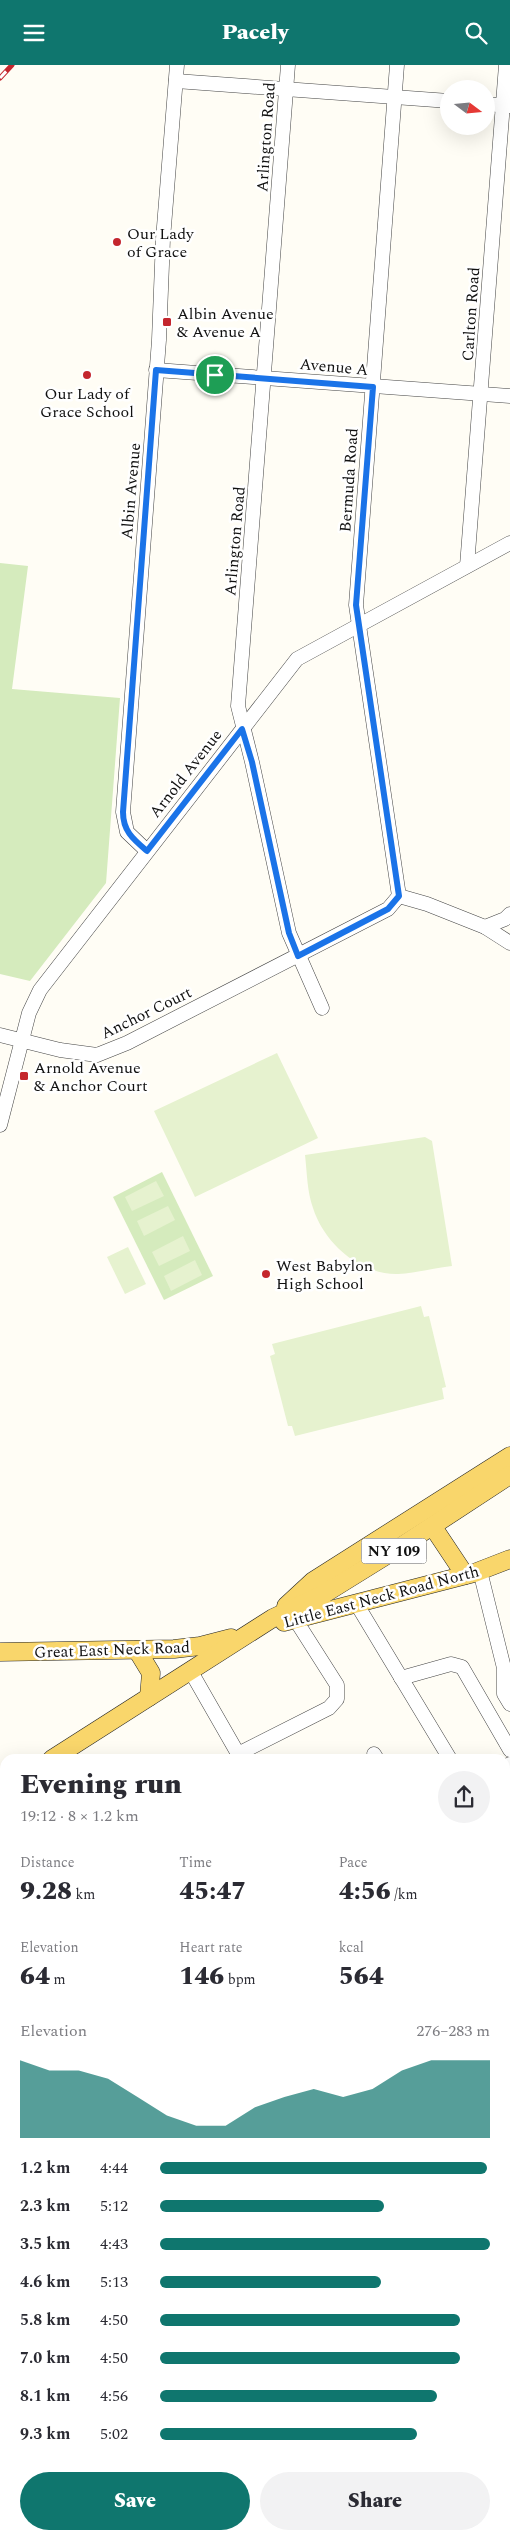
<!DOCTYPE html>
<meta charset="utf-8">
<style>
:root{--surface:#fff;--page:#f2f2f3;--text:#2b2b33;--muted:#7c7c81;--accent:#0f766e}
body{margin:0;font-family:Spectral,serif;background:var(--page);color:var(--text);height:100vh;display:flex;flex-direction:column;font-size:19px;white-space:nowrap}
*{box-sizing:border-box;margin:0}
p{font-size:16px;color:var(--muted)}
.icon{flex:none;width:28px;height:28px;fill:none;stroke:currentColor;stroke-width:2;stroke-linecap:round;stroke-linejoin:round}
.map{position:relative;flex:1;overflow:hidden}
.sheet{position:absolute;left:0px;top:1689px;width:510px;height:786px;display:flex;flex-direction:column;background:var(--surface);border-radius:15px 15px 0 0;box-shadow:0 5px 20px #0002}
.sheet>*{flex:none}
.needle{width:32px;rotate:106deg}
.controls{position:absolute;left:440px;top:15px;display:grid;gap:10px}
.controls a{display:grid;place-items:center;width:55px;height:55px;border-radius:50%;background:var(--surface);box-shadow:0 5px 20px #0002;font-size:25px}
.pin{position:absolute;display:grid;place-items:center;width:42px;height:42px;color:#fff;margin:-21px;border:2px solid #fff;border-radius:50%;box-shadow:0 1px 5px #0007}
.round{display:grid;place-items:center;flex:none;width:52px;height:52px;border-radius:26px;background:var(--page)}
.overview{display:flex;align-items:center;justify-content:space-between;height:85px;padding:0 20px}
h1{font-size:28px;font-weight:800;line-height:38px}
.metrics{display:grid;grid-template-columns:repeat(3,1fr);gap:8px;height:85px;padding:5px 20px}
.metrics div{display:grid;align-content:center}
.metrics b{font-size:25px;font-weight:800}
.metrics small{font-size:14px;font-weight:400}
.metrics p{font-size:14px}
.chart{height:140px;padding:10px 20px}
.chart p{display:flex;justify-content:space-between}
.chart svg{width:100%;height:90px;margin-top:5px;fill:var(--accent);opacity:.7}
.primary-button{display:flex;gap:10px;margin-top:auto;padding:10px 20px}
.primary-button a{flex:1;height:58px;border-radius:30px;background:var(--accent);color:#fff;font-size:20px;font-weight:800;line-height:58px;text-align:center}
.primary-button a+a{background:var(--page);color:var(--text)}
ul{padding:0 20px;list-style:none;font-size:16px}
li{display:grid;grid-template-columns:80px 60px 1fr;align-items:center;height:38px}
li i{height:12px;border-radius:6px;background:var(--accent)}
header{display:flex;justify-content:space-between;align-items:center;height:65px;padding:0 20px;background:var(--accent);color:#fff;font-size:22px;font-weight:800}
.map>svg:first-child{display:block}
.green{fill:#d5ebbd}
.pitch{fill:#e6f2cf}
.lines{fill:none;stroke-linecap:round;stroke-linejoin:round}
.minor-casing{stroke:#444;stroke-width:15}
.major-casing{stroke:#222;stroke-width:19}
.minor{stroke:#fff;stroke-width:14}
.major{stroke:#f9d66b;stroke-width:18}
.rail-casing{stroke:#c4262e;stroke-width:5}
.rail{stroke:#fff;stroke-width:3;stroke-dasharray:9;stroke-linecap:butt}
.route-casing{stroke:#fff;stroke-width:10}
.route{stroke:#1a73e8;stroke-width:6}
.poi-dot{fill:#c4262e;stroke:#fff;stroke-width:2}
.labels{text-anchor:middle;stroke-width:5;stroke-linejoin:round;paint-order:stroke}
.shield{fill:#fff;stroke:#585858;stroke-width:1}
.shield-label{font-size:15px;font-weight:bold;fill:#111}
.street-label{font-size:16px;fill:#111;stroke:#fff}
.poi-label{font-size:16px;fill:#111;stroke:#fff;text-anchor:start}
</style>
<header><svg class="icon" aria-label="menu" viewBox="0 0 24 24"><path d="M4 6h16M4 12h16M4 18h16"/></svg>Pacely<svg class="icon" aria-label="search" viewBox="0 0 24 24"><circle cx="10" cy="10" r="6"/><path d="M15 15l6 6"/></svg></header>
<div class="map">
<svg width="510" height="2474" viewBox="0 0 510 2474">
<rect width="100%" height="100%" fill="#fffdf5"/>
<g class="green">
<polygon points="0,498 28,501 12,624 120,633 106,818 30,916 0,909"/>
<polygon points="162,1107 213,1211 164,1235 113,1132"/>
</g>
<g class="pitch">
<polygon points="277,988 318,1073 195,1132 154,1046"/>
<path d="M425,1072L432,1076L452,1201C434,1203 416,1208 398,1209C360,1210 324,1178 313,1143C307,1127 307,1107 305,1090Z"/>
<polygon points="156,1116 164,1131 132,1146 125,1132"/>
<polygon points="168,1141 175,1155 144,1171 137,1156"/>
<polygon points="183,1171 190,1186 159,1201 152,1187"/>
<polygon points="128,1182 146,1219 125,1229 107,1192"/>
<polygon points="195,1195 202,1210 171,1226 164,1211"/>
<polygon points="421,1241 424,1252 429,1251 446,1322 442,1323 444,1334 295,1371 292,1361 288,1361 270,1291 275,1289 272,1279"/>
</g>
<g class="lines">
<defs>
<g id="minor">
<polyline points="288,0 238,641 252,697 289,868 322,943"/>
<polyline points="397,0 356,540 399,831"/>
<polyline points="176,16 449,36"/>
<polyline points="486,39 510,41"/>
<polyline points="156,305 510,331"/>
<polyline points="467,501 506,0"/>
<polyline points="147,786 127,767 123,747 159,275 163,174 177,0"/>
<polyline points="399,831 427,839 485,862 510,878"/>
<polyline points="485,862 505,854 510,849"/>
<polyline points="0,970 60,985 97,990 127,978 388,844 399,831"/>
<polyline points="0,1060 29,948 40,925 297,594 510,478"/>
<polyline points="480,1506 504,1603 504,1629 510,1639"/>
<polyline points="356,1538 450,1694"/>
<polyline points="190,1605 241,1694"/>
<polyline points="401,1613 451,1599 462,1602 510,1685"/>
<polyline points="238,1689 329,1643 337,1634 337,1620 295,1554"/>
<polyline points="374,1689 377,1694"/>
<polyline points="505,1702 510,1699"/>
<polyline points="0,1965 5,1965"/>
<polyline points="505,2019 510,2016"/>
<polyline points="505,2114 510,2115"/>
<polyline points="0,2242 5,2241"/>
<polyline points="505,2273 510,2273"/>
<polyline points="0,2385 5,2386"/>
<polyline points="505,2425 510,2426"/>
<polyline points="44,2474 44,2470"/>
<polyline points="410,2474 411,2470"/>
</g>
<g id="major">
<polyline points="433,1462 465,1510"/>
<polyline points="286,1541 313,1516 510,1391"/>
<polyline points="284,1557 474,1508 510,1494"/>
<polyline points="137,1585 151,1608 149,1632"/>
<polyline points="0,1587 174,1584 200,1581 231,1573"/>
<polyline points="52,1694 273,1553 324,1529 403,1480 510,1410"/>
<polyline points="0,1727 5,1724"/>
</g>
</defs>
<use href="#minor" class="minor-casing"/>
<use href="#major" class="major-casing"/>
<use href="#minor" class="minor"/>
<use href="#major" class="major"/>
<defs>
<polyline id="rail" points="0,13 12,0"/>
</defs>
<use href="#rail" class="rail-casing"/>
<use href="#rail" class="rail"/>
</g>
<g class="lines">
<defs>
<path id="route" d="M156,305L373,322L356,540L399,831L388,844L298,891L289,868L252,697L242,664L147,786C133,774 123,766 123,747Z"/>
</defs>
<use href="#route" class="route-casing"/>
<use href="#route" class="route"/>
</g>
<g class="poi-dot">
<circle cx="117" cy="177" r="5"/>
<rect x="162" y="252" width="10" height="10" rx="2.5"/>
<circle cx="87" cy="310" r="5"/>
<rect x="19" y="1006" width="10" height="10" rx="2.5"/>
<circle cx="266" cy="1209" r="5"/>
</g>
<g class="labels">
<rect class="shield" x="361.5" y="1473.5" width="65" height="25" rx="4"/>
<g class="shield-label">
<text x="394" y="1491">NY 109</text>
</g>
<g class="street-label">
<text transform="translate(265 72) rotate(-86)" y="6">Arlington Road</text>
<text transform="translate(470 249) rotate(-86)" y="6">Carlton Road</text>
<text transform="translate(334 301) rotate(5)" y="6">Avenue A</text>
<text transform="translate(348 415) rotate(-86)" y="6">Bermuda Road</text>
<text transform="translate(130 426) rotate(-85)" y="6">Albin Avenue</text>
<text transform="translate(234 476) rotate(-85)" y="6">Arlington Road</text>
<text transform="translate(185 708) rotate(-52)" y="6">Arnold Avenue</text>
<text transform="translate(146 947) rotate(-26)" y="6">Anchor Court</text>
<text transform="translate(381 1531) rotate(-15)" y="6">Little East Neck Road North</text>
<text transform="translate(112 1584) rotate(-2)" y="6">Great East Neck Road</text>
</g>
<g class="poi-label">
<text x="127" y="174">Our Lady<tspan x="127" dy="18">of Grace</tspan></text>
<text x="177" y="254">Albin Avenue<tspan x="177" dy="18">&amp; Avenue A</tspan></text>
<text x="87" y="334" text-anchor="middle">Our Lady of<tspan x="87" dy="18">Grace School</tspan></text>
<text x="34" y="1008">Arnold Avenue<tspan x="34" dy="18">&amp; Anchor Court</tspan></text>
<text x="276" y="1206">West Babylon<tspan x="276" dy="18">High School</tspan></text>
</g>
</g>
</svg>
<div class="controls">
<a><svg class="needle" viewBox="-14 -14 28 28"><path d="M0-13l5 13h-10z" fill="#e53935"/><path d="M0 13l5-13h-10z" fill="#7c7c81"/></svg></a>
</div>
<div class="pin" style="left:215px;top:310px;background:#1e9e55"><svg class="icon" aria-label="arrive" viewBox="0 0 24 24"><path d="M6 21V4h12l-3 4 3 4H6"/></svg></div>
<section class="sheet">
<div class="overview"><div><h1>Evening run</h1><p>19:12 · 8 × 1.2 km</p></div><a class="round"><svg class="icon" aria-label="share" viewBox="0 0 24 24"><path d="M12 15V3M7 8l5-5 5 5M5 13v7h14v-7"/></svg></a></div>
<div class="metrics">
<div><p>Distance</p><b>9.28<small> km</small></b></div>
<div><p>Time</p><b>45:47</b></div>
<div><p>Pace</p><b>4:56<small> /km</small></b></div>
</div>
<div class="metrics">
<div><p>Elevation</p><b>64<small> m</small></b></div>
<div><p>Heart rate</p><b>146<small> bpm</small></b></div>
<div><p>kcal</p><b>564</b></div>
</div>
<div class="chart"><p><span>Elevation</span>276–283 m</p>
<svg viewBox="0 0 160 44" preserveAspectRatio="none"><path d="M0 44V6L10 11L20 11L30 15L40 24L50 33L60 38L70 38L80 29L90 24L100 20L110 24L120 20L130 11L140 6L150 6L160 6V44z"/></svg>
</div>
<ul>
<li><b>1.2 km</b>4:44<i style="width:99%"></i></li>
<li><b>2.3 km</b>5:12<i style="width:68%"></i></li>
<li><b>3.5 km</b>4:43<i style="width:100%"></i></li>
<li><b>4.6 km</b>5:13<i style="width:67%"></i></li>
<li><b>5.8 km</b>4:50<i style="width:91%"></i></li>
<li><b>7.0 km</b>4:50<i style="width:91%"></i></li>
<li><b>8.1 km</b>4:56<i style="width:84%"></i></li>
<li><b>9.3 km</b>5:02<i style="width:78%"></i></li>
</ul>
<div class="primary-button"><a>Save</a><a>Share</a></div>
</section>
</div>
